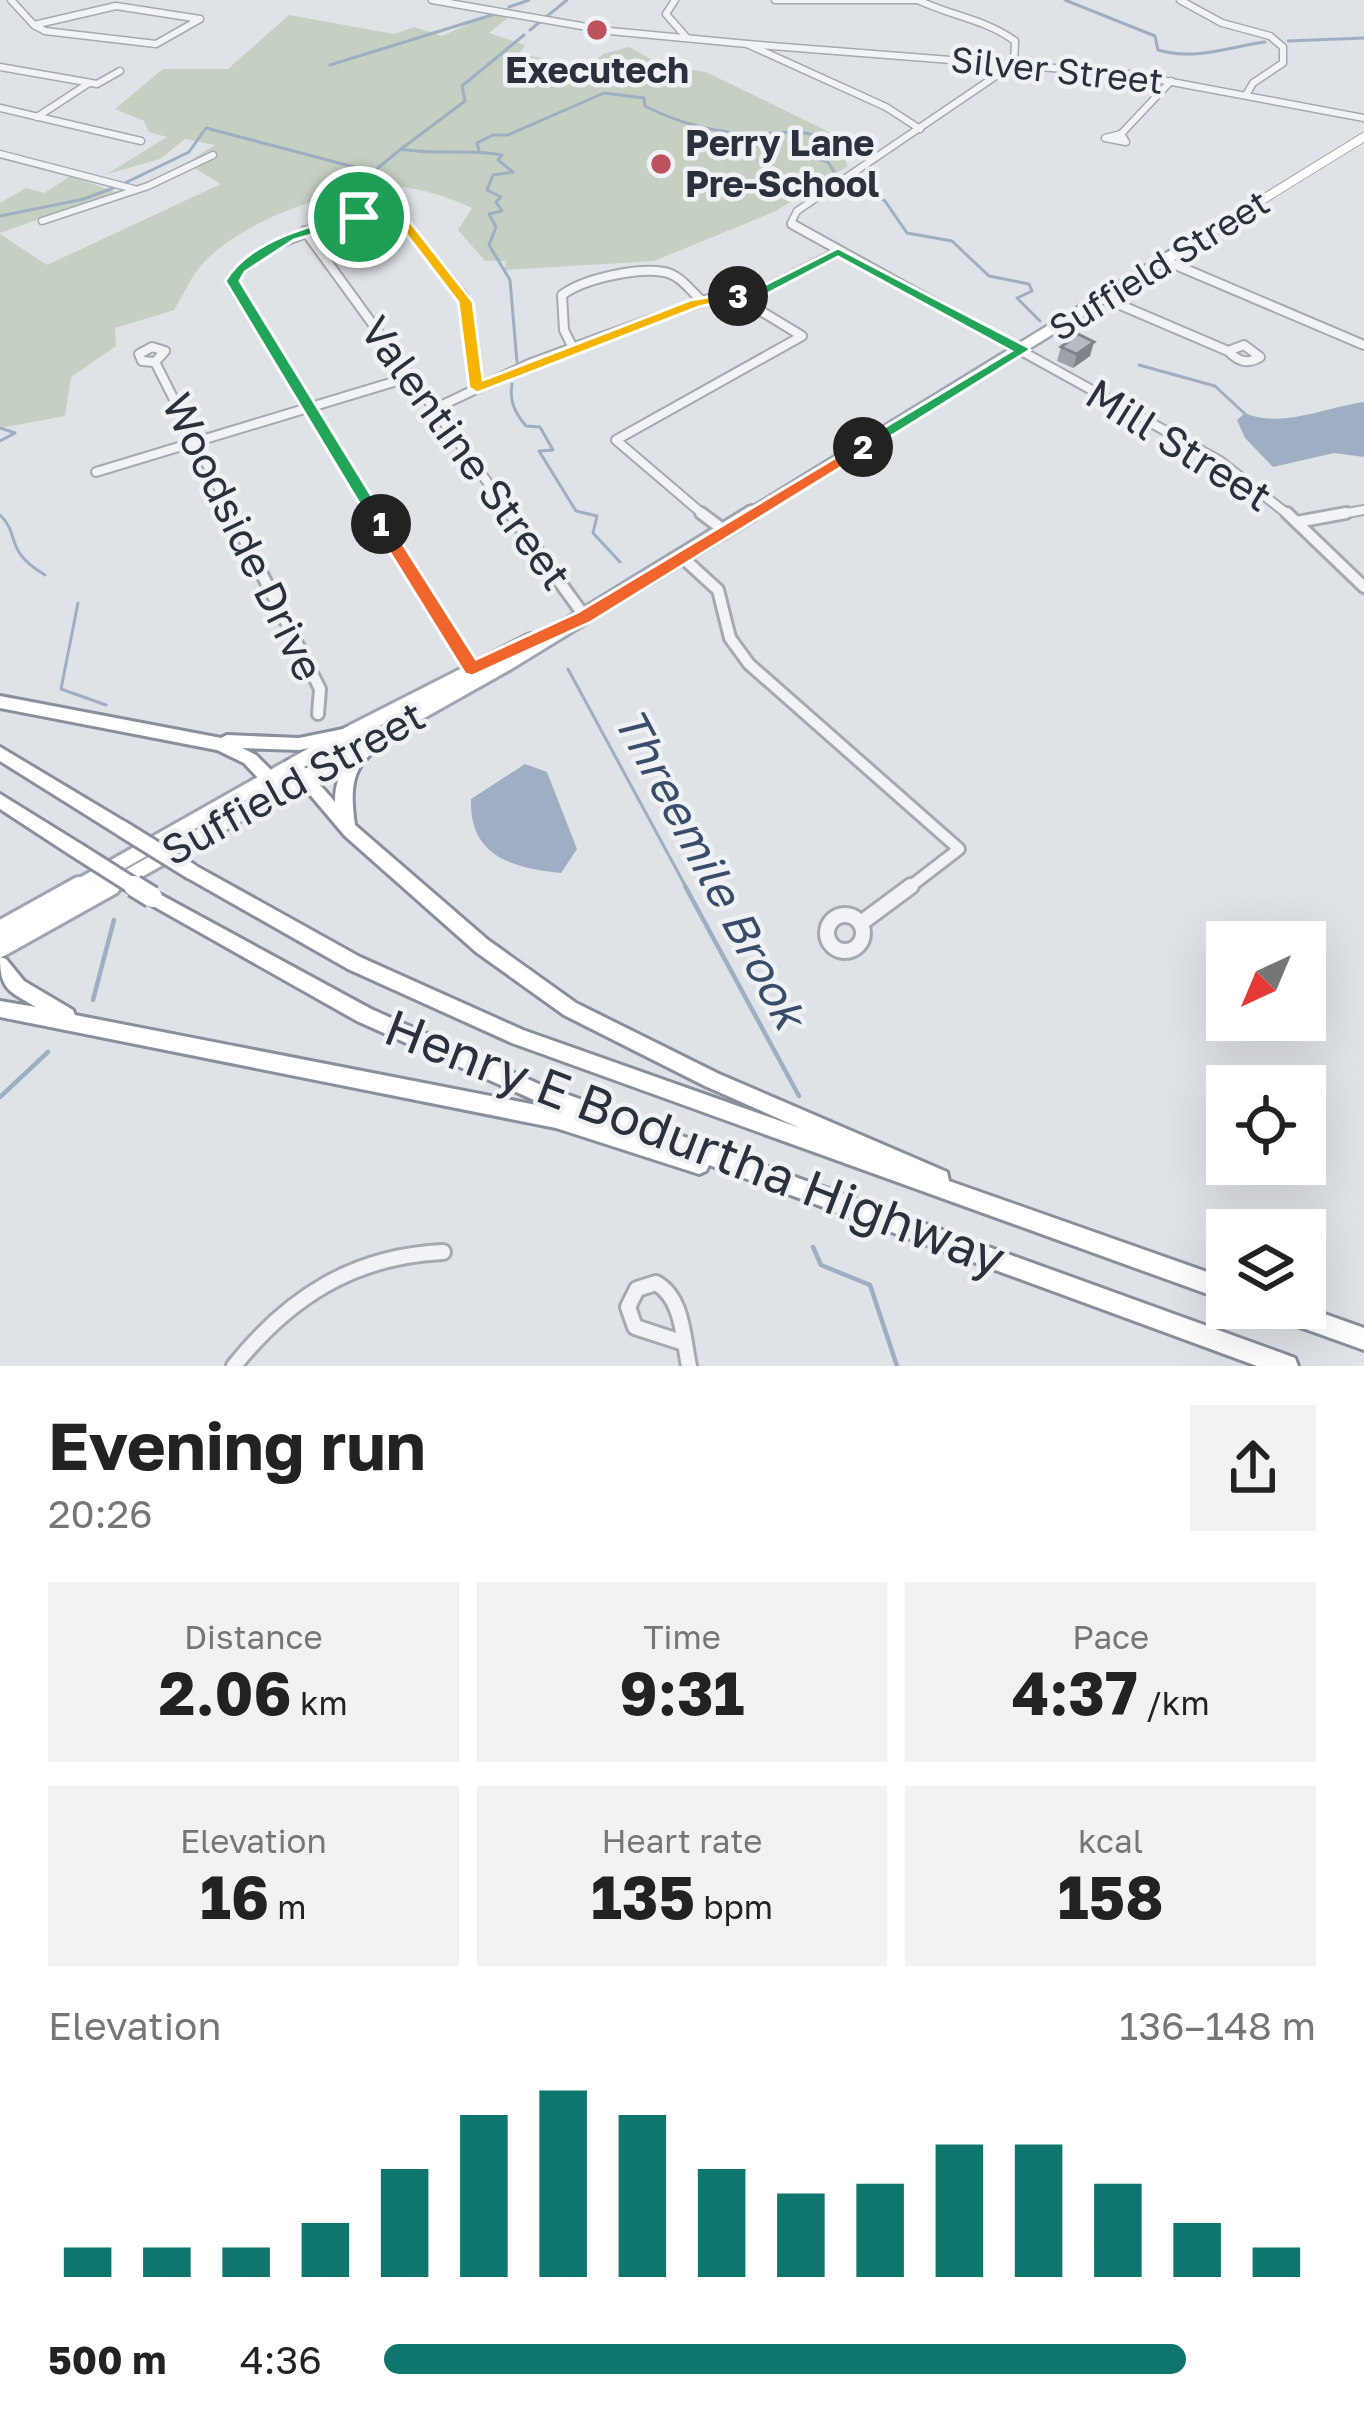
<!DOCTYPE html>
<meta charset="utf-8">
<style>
:root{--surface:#fff;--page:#f2f2f2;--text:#222;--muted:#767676;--accent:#0f766e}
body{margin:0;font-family:"Golos Text",sans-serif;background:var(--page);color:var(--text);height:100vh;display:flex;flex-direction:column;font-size:45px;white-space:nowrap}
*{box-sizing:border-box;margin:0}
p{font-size:39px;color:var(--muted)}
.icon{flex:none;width:66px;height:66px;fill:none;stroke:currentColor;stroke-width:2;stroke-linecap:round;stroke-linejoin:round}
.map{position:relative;height:1366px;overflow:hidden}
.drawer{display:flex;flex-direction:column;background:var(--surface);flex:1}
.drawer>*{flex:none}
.needle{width:78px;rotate:224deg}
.fabs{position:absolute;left:1206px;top:921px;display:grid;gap:24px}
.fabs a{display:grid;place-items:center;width:120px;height:120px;border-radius:0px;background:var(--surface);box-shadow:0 12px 48px #0002;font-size:60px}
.pin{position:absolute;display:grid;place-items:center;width:102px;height:102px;color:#fff;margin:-51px;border:6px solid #fff;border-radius:50%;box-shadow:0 3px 12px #0007}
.km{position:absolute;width:60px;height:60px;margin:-30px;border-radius:50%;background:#222;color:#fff;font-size:33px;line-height:60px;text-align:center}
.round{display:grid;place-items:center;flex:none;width:126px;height:126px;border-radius:0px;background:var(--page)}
.headline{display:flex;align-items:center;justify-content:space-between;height:204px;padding:0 48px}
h1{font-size:66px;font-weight:700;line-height:90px}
.figures{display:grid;grid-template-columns:repeat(3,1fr);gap:18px;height:204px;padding:12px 48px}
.figures div{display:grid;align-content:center;border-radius:0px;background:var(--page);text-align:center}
.figures b{font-size:60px;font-weight:700}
.figures small{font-size:33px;font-weight:400}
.figures p{font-size:33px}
.chart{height:336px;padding:24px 48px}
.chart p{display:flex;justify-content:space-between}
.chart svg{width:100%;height:216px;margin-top:12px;stroke:var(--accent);stroke-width:6}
ul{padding:0 48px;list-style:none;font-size:39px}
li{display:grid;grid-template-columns:192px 144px 1fr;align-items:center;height:90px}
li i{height:30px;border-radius:15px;background:var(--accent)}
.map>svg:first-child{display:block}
.green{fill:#c5d0c2}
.water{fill:#9eafc3}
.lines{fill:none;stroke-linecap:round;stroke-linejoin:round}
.stream-far1{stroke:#9eafc3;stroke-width:3}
.stream{stroke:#9eafc3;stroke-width:4.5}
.minor-far3-casing{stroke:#a5a9b0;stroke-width:9}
.minor-far2-casing{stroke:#a5a9b0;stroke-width:12}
.minor-far1-casing{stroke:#a5a9b0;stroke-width:16}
.minor-casing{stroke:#a5a9b0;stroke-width:20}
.major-far3-casing{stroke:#a0a6b1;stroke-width:10}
.major-far2-casing{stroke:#a0a6b1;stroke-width:15}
.major-far1-casing{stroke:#a0a6b1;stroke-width:20}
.major-casing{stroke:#a0a6b1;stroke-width:24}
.highway-casing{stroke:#898f9c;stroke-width:6}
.minor-far3{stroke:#f2f3f6;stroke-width:6}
.minor-far2{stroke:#f2f3f6;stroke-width:8}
.minor-far1{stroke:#f2f3f6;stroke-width:10}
.minor{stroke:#f2f3f6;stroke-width:14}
.major-far3{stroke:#fff;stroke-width:8}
.major-far2{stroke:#fff;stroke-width:10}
.major-far1{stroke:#fff;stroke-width:14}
.major{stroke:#fff;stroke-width:18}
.highway{fill:#fff;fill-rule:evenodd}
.highway-bridge-far1-casing{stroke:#898f9c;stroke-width:21;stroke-linecap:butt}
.highway-bridge-casing{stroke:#898f9c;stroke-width:26;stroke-linecap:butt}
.highway-bridge-far1{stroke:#fff;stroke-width:15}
.highway-bridge{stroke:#fff;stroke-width:20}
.wall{fill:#9da1a8}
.shaded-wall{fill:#808388}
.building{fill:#b7bbc3;stroke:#808388;stroke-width:3}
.split-1{fill:#22a559;stroke:#fff;stroke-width:3}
.split-2{fill:#f0652b;stroke:#fff;stroke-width:3}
.split-3{fill:#22a559;stroke:#fff;stroke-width:3}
.split-4{fill:#f5b400;stroke:#fff;stroke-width:3}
.poi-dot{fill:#be525e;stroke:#eff1f5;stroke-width:4.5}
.labels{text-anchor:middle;stroke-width:9;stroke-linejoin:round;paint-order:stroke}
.far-poi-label{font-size:36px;font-weight:bold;fill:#2a303c;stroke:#eff1f5}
.far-street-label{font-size:36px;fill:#2a303c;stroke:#eff1f5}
.street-label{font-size:42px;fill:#2a303c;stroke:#eff1f5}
.water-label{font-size:45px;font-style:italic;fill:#394d6b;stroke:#eff1f5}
.near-street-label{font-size:51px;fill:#2a303c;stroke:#eff1f5}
</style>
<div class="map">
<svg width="1364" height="1366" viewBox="0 0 1364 1366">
<rect width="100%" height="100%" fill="#dfe2e7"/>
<g class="green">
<path d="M490,14L511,15L489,33L525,45L519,54L589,66L603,54L629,47L662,65L706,72L831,133L848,166L776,211L654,261L504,270L506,261H485L458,230L472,208C445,195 412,185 382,186C328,190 232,225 198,269C189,281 182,297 174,310L115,328L116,346L71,377L65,416L0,428V234L47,265L221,184L186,163L215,145L185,139L160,159L107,174L167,137L149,132L144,121L115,109L163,69H228L289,15L394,34L414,27L442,36Z"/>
<polygon points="71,176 115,192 0,233 0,203 26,188 44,193"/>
</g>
<g class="water">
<path d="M1364,402V457L1334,453L1273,467L1245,438L1237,420L1245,413C1280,429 1327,407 1364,402Z"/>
<path d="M525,764L547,772L577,849L561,873C513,868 469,857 471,799Z"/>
</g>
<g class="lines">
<g class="stream-far1">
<path d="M1065,0L1155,36L1158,50C1195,61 1228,47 1265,42"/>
<polyline points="509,7 529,0"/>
<polyline points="530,30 567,0"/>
<polyline points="1288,41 1364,38"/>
<polyline points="330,65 495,14"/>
<path d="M479,150L477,143L493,135H508L604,93L644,98L645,106C677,123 723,135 760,134C782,133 796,129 818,136L815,142L830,154L815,158L828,162L836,175"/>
<polyline points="125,183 189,152 206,128 373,172 401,149"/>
<polyline points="853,184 885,201 907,233 952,241 989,276 1029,284 1032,291 1017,298 1040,321"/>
<polyline points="0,216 84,199 113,188"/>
<path d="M517,362L510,280L489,245L496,227L489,214L502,211L496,202L501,197L487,190L493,175L513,172L498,160L502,155C468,148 435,156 401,149L465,101L462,86L524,35"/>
<polyline points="1139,365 1215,386 1244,413"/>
<path d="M512,384C509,401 515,413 526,426L540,427L553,450L539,451L576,511L597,516L593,533L620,562"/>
<polyline points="0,428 15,433 0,441"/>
<path d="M0,515C21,535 3,550 45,575"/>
<polyline points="78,603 61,689 106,705"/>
<polyline points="568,669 687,889"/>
</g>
<g class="stream">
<polyline points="685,886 799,1096"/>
<polyline points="93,1000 114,920"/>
<polyline points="0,1097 48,1052"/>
<polyline points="813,1247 821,1265 870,1285 897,1366"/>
</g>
<defs>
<g id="minor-far3">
<polyline points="11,0 34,25"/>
<polyline points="432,0 610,31 747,44 886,107 920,129"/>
<polyline points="675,0 666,14 687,38"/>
<polyline points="775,0 920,0"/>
<path d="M918,0C951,16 985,19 1015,41L1014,65"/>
<polyline points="1180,0 1222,23 1270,36 1283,47 1283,63 1253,83 1246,95"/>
<polygon points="116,6 200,19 156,44 45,31 34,25"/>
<polyline points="747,44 1129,74 1364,118"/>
<polyline points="0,67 97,84 120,71"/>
<polyline points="0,108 141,141"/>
<polyline points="37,117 89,83"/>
<polygon points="1121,134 1126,142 1105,138"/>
<polyline points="1121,134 1171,81"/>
<polyline points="0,154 134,189"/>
<polyline points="42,221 148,186 213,155"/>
<path d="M318,227C345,219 383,209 408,227"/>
<polyline points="798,227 791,223 797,211 1012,65"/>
</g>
<g id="minor-far2">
<polyline points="328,224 266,249 233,277 233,286 377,516"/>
<polyline points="405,224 464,297 477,388"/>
<polyline points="792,224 1220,461 1290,516"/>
<polyline points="305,231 512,516"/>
<polyline points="1164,260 1364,345"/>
<polyline points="1104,298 1228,351"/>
<path d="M1244,345L1260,357C1247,365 1238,361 1228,351Z"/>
<polygon points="152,347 165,351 155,362 142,361 139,354"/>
<path d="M573,348L564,330L562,295C583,279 637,267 664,272C679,274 691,291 702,301"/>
<polyline points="155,362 233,516"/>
<polyline points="434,409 529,364 605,336 709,299 762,291 838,252"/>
<polyline points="96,472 410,377"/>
<polyline points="705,516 616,440 802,336 756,308 746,296"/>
<polyline points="1330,516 1364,510"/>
</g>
<g id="minor-far1">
<polyline points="231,513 320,689 318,714"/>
<polyline points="375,513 476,674"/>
<polyline points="510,513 585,617"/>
<polyline points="701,513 725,531"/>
<polyline points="1287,513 1364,587"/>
<polyline points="1297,522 1346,513"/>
<polyline points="683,558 718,590 730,638 749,664 959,849 907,889"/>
</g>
<g id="minor">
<circle cx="845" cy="933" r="18"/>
<polyline points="861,923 911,886"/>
<path d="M684,1343L635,1327L628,1307L637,1289L656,1283C683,1298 683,1338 689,1366"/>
<path d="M234,1366C289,1297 354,1256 443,1252"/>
</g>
<polyline id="major-far3" points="1218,227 1364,137"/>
<polyline id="major-far2" points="747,516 1223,224"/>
<g id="major-far1">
<polyline points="74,889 348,734 531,641"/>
<polyline points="106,889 506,664 752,513"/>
</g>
<g id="major">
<polyline points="0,930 79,886"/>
<polyline points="0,948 111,886"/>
</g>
<g id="highway">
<polygon points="0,696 221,738 227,735 299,738 348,728 353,730 356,734 353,738 348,740 299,750 242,748 256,755 285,784 287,789 285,794 279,796 273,794 244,763 217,750 0,708"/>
<path d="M399,718L404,720L407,724L404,728C359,761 347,768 355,825L488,940L576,1003L719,1074L947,1172L949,1181L1227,1279V1301L512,1043L348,969L186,877L184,872L186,867L192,865L198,867L360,957L523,1030L800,1128L705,1086L564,1015L476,952L345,836L285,765L287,761H299L335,802C334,763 367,733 399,718Z"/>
<polygon points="0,747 127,823 129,828 127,833 121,835 115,833 0,761"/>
<polygon points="0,794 84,846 86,851 84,856 78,858 72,856 0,809"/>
<path d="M152,890L371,1009L541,1085L1287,1355L1295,1358L1298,1366H1257L709,1165L706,1171L699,1174L556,1128L0,1017V1001L36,1007C9,991 0,990 0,957L6,959L24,981L73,1010L75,1015L552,1108L357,1021L146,902L143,897L146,892Z"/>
<polygon points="1305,1307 1364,1328 1364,1350 1269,1316 1266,1308"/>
</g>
</defs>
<use href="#minor-far3" class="minor-far3-casing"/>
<use href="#minor-far2" class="minor-far2-casing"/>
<use href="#minor-far1" class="minor-far1-casing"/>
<use href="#minor" class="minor-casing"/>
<use href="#major-far3" class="major-far3-casing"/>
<use href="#major-far2" class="major-far2-casing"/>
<use href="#major-far1" class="major-far1-casing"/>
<use href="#major" class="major-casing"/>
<use href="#highway" class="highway-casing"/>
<use href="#minor-far3" class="minor-far3"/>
<use href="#minor-far2" class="minor-far2"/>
<use href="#minor-far1" class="minor-far1"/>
<use href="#minor" class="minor"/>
<use href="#major-far3" class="major-far3"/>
<use href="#major-far2" class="major-far2"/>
<use href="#major-far1" class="major-far1"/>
<use href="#major" class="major"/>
<use href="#highway" class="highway"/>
<defs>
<g id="highway-bridge-far1">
<polyline points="121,828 192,872"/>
<polyline points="78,851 138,889"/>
</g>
<polyline id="highway-bridge" points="134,886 152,897"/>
</defs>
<use href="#highway-bridge-far1" class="highway-bridge-far1-casing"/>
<use href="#highway-bridge" class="highway-bridge-casing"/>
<use href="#highway-bridge-far1" class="highway-bridge-far1"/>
<use href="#highway-bridge" class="highway-bridge"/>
</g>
<polygon class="wall" points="1061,347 1090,356 1073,368 1057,361"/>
<polygon class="shaded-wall" points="1094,342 1090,356 1073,368 1077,354"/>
<polygon class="building" points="1078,334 1094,342 1077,354 1061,347"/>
<path class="split-1" d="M359,213L364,220L294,240L245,272L240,281L389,524L381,529L374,528L225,281C251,238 314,225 359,213Z"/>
<polygon class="split-2" points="863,441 872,447 869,450 591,622 472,676 465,674 372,524 387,519 476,659 578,612"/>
<polygon class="split-3" points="838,248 1028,347 1030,350 869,450 858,450 858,443 1011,351 838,257 767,294 738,300 730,296 758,288"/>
<polygon class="split-4" points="359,213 408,219 473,302 483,380 690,300 738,292 745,296 699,307 477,393 469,388 458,302 399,225 354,220"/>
<g class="poi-dot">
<circle cx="597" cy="30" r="12"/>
<circle cx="661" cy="164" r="12"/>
</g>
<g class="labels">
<g class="far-poi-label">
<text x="597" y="83">Executech</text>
<text x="685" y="156" text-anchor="start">Perry Lane<tspan x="685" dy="41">Pre-School</tspan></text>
</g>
<g class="far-street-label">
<text transform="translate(1057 70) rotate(6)" y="13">Silver Street</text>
<text transform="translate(1159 265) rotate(-32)" y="13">Suffield Street</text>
</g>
<g class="street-label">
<text transform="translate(1179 445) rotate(32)" y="15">Mill Street</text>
<text transform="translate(466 453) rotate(54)" y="15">Valentine Street</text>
<text transform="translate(243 537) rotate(64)" y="15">Woodside Drive</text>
<text transform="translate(293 783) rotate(-29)" y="15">Suffield Street</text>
</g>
<g class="water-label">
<text transform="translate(710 868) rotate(62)" y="16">Threemile Brook</text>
</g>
<g class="near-street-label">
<text transform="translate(695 1143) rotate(21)" y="18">Henry E Bodurtha Highway</text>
</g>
</g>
</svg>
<div class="fabs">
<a><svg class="needle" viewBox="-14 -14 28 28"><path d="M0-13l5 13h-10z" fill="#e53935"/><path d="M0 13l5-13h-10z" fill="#767676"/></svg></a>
<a><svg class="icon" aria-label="locate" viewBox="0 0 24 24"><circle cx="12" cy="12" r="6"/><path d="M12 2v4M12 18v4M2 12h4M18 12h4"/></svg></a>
<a><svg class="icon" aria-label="layers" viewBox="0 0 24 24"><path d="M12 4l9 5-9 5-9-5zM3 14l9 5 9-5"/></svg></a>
</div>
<div class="pin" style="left:359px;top:217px;background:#1e9e55"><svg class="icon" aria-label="arrive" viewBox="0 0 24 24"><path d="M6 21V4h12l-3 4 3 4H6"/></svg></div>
<b class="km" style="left:381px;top:524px">1</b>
<b class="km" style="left:863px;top:447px">2</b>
<b class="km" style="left:738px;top:296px">3</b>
</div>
<section class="drawer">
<div class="headline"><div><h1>Evening run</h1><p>20:26</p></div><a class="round"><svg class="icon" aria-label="share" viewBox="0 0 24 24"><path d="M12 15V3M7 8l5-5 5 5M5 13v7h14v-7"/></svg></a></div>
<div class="figures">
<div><p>Distance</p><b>2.06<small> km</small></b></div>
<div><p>Time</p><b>9:31</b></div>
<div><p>Pace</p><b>4:37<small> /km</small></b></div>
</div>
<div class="figures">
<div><p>Elevation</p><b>16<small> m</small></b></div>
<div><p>Heart rate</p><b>135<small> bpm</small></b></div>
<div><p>kcal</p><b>158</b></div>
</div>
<div class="chart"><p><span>Elevation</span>136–148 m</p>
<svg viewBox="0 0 160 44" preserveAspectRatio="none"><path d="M5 44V38M15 44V38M25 44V38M35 44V33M45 44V22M55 44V11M65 44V6M75 44V11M85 44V22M95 44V27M105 44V25M115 44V17M125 44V17M135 44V25M145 44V33M155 44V38"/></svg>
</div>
<ul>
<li><b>500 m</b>4:36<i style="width:86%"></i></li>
</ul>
</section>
